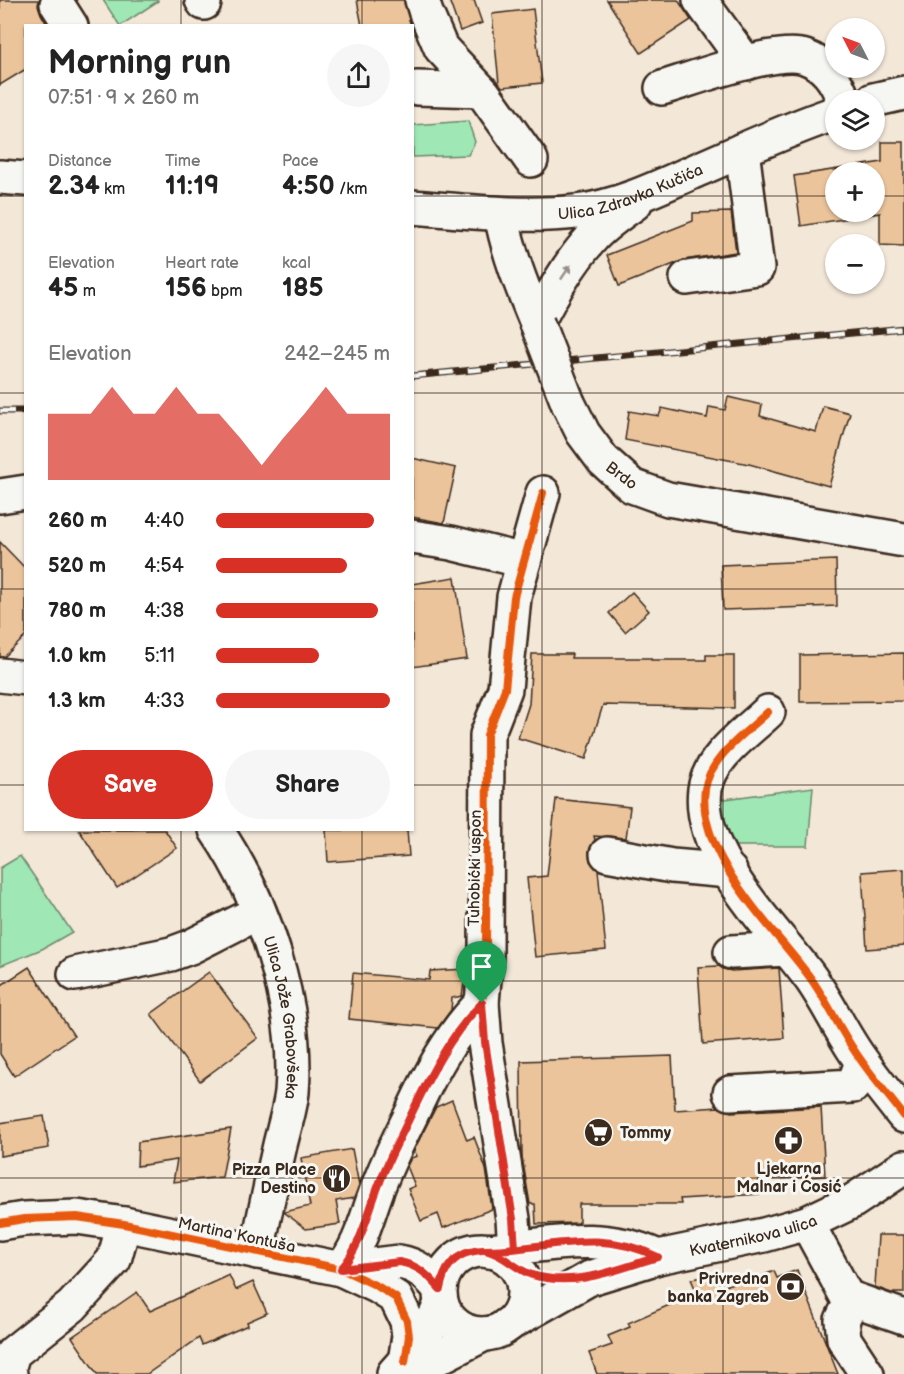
<!DOCTYPE html>
<meta charset="utf-8">
<style>
:root{--surface:#fff;--page:#f6f6f6;--text:#222;--muted:#767676;--accent:#d93025}
body{margin:0;font-family:"Balsamiq Sans",sans-serif;background:var(--page);color:var(--text);height:100vh;display:flex;flex-direction:column;font-size:22px;white-space:nowrap}
*{box-sizing:border-box;margin:0}
p{font-size:20px;color:var(--muted)}
.icon{flex:none;width:33px;height:33px;fill:none;stroke:currentColor;stroke-width:2;stroke-linecap:round;stroke-linejoin:round}
.map{position:relative;flex:1;overflow:hidden}
.panel{position:absolute;left:24px;top:24px;width:390px;height:807px;display:flex;flex-direction:column;background:var(--surface);border-radius:0px;box-shadow:0 2px 4px #0004}
.panel>*{flex:none}
.needle{width:39px;rotate:312deg}
.controls{position:absolute;left:825px;top:18px;display:grid;gap:12px}
.controls a{display:grid;place-items:center;width:60px;height:60px;border-radius:50%;background:var(--surface);box-shadow:0 2px 4px #0004;font-size:30px}
.pin{position:absolute;display:grid;place-items:center;width:51px;height:51px;color:#fff;margin:-62px -26px;border-radius:50% 50% 50% 0;rotate:-45deg;box-shadow:0 0 6px #0007}
.pin .icon{rotate:45deg}
.round{display:grid;place-items:center;flex:none;width:63px;height:63px;border-radius:32px;background:var(--page)}
.headline{display:flex;align-items:center;justify-content:space-between;height:102px;padding:0 24px}
h1{font-size:33px;font-weight:600;line-height:45px}
.figures{display:grid;grid-template-columns:repeat(3,1fr);gap:9px;height:102px;padding:6px 24px}
.figures div{display:grid;align-content:center}
.figures b{font-size:26px;font-weight:600}
.figures small{font-size:16px;font-weight:400}
.figures p{font-size:16px}
.chart{height:168px;padding:12px 24px}
.chart p{display:flex;justify-content:space-between}
.chart svg{width:100%;height:108px;margin-top:6px;fill:var(--accent);opacity:.7}
.action{display:flex;gap:12px;margin-top:auto;padding:12px 24px}
.action a{flex:1;height:69px;border-radius:36px;background:var(--accent);color:#fff;font-size:24px;font-weight:600;line-height:69px;text-align:center}
.action a+a{background:var(--page);color:var(--text)}
ul{padding:0 24px;list-style:none;font-size:20px}
li{display:grid;grid-template-columns:96px 72px 1fr;align-items:center;height:45px}
li i{height:15px;border-radius:8px;background:var(--accent)}
.map>svg:first-child{display:block}
.green{fill:#9fe7b5;stroke:#6d886a;stroke-width:1.5}
.building{fill:#ebc49b;stroke:#3b2a1e;stroke-width:1.5;fill-rule:evenodd}
.lines{fill:none;stroke-linecap:round;stroke-linejoin:round}
.minor-casing{stroke:#3b2a1e;stroke-width:38}
.major-casing{stroke:#3b2a1e;stroke-width:38}
.minor{stroke:#f6f6f2;stroke-width:33}
.major{stroke:#f6f6f2;stroke-width:33}
.rail-casing{stroke:#3b2a1e;stroke-width:7}
.rail{stroke:#f6f6f2;stroke-width:4.5;stroke-dasharray:14;stroke-linecap:butt}
.major-bridge-casing{stroke:#3b2a1e;stroke-width:38;stroke-linecap:butt}
.major-bridge{stroke:#f6f6f2;stroke-width:33}
.cycleway-casing{stroke:#f6f6f2;stroke-width:11}
.cycleway{stroke:#e8590c;stroke-width:8}
.oneway{fill:#989088}
.route-casing{stroke:#fff;stroke-width:12}
.route{stroke:#d93025;stroke-width:8}
.grid{fill:none;stroke:#3b2a1e;stroke-width:1.5;stroke-opacity:0.55}
.labels{text-anchor:middle;stroke-width:6;stroke-linejoin:round;paint-order:stroke}
.street-label{font-size:16px;fill:#3b2a1e;stroke:#f6f6f2}
.poi-label{font-size:16px;font-weight:bold;fill:#3b2a1e;stroke:#f6f6f2;text-anchor:end}
</style>
<div class="map">
<svg width="904" height="1374" viewBox="0 0 904 1374">
<rect width="100%" height="100%" fill="#f3e7d8"/>
<filter id="ink" filterUnits="userSpaceOnUse"><feTurbulence type="fractalNoise" baseFrequency=".0167" numOctaves="2"/><feDisplacementMap in="SourceGraphic" scale="12" xChannelSelector="R" yChannelSelector="G"/><feConvolveMatrix kernelMatrix="1 2 1 2 8 2 1 2 1" color-interpolation-filters="sRGB"/></filter>
<g filter="url(#ink)">
<g class="green">
<polygon points="103,0 158,0 158,1 120,26"/>
<polygon points="468,121 475,142 468,155 413,157 413,125"/>
<polygon points="813,787 808,846 725,846 718,800"/>
<polygon points="20,856 72,932 42,949 0,966 0,868"/>
</g>
<g class="building">
<polygon points="0,0 39,0 38,5 41,14 48,26 26,26 26,69 0,85"/>
<polygon points="357,0 404,0 411,26 362,26"/>
<polygon points="449,0 474,0 482,23 460,31"/>
<polygon points="607,0 678,0 691,20 641,53"/>
<polygon points="533,9 542,83 502,87 499,83 492,14"/>
<path d="M882,142H904V246L880,245V213L801,226L794,176L882,162ZM836,172H874V212H836Z"/>
<polygon points="731,212 736,252 684,260 619,286 607,255 693,221 693,213"/>
<polygon points="728,397 762,405 760,416 816,432 823,406 850,413 829,486 749,464 625,440 629,411 659,416 662,408 707,418 709,407 725,410"/>
<polygon points="412,458 456,468 444,523 412,517"/>
<polygon points="0,542 26,569 26,636 4,657 0,657"/>
<polygon points="836,560 837,606 723,610 721,565"/>
<polygon points="455,577 467,659 412,667 412,584"/>
<polygon points="632,592 649,611 625,632 609,613"/>
<polygon points="904,653 904,701 800,702 800,655"/>
<polygon points="532,654 572,654 571,658 651,658 651,660 706,660 706,655 734,655 734,708 603,705 586,759 518,738 529,704"/>
<polygon points="556,799 630,807 626,838 594,836 595,840 589,851 590,861 598,870 606,950 535,957 527,878 547,876"/>
<polygon points="79,830 165,830 177,848 117,888"/>
<polygon points="326,830 407,830 409,856 328,862"/>
<polygon points="904,869 904,946 867,949 862,872"/>
<polygon points="719,966 723,969 732,971 779,968 784,1038 703,1044 698,967"/>
<polygon points="29,967 74,1036 14,1076 0,1054 0,986"/>
<polygon points="466,969 462,996 452,998 451,1010 438,1028 349,1019 353,973 429,980 430,971"/>
<polygon points="209,972 258,1038 200,1081 151,1014"/>
<polygon points="672,1056 675,1110 719,1107 731,1112 821,1107 825,1176 759,1180 760,1194 680,1199 681,1204 579,1204 579,1223 536,1224 535,1204 530,1204 522,1157 521,1061"/>
<polygon points="452,1100 467,1140 474,1137 486,1169 492,1209 443,1228 438,1214 421,1221 408,1189 415,1186 407,1166 411,1158 417,1156 414,1150 436,1107"/>
<polygon points="44,1116 49,1148 0,1156 0,1123"/>
<polygon points="231,1129 222,1177 173,1182 177,1160 137,1166 138,1142"/>
<polygon points="352,1149 359,1185 354,1198 336,1201 340,1224 306,1229 284,1212 310,1206 301,1158"/>
<polygon points="878,1235 904,1235 904,1293 891,1293 875,1287"/>
<polygon points="797,1270 838,1374 597,1374 589,1353 612,1345 608,1336 630,1327 628,1323 697,1293 691,1279 716,1275 723,1287 749,1276 750,1281 774,1271 777,1278"/>
<polygon points="229,1275 236,1290 253,1282 267,1313 247,1322 248,1325 202,1345 199,1338 147,1374 97,1374 72,1337 137,1292 150,1311"/>
</g>
<g class="lines">
<defs>
<g id="minor">
<polyline points="202,0 204,3"/>
<polyline points="422,0 426,13 441,48 484,94 531,160"/>
<polyline points="700,0 746,63"/>
<polyline points="57,4 71,26"/>
<polyline points="417,88 480,90"/>
<path d="M662,88C693,79 777,47 805,57C825,64 837,81 843,100"/>
<polyline points="687,278 757,268 742,150"/>
<polyline points="0,496 26,492"/>
<polyline points="412,537 451,543 524,561"/>
<polyline points="0,675 26,678"/>
<path d="M768,712C746,733 710,757 705,789C696,855 772,926 809,976C826,999 838,1026 854,1050C869,1073 887,1094 904,1116"/>
<path id="s1" d="M216,830C264,900 299,1006 292,1092C290,1109 284,1128 280,1145C272,1180 264,1216 257,1252"/>
<polyline points="607,854 672,866 730,871"/>
<polyline points="731,952 787,949"/>
<polyline points="75,974 171,954 190,947 259,912"/>
<polyline points="730,1093 853,1086 860,1068"/>
<polyline points="0,1223 24,1219 77,1217 124,1224 341,1269 377,1286 396,1298 407,1321 409,1336 405,1362"/>
<polyline points="807,1223 847,1297 904,1317"/>
<polyline points="515,1248 513,1219 485,1043 482,1003 486,955 487,735 505,689 514,597 543,493"/>
<path d="M488,1251C549,1245 600,1230 658,1257"/>
<path d="M341,1269C362,1245 368,1211 380,1182C389,1159 400,1137 411,1115C430,1074 450,1035 482,1003"/>
<path d="M341,1269L399,1262C418,1265 428,1275 440,1289"/>
<polyline points="852,1300 842,1320 844,1339 867,1374"/>
<polyline points="10,1374 8,1370 13,1353 72,1306 114,1260 124,1224"/>
</g>
<g id="major">
<polyline points="873,100 904,93"/>
<polyline points="0,177 26,179"/>
<path id="s2" d="M412,207C467,211 522,218 576,212C618,207 659,187 697,170C743,150 788,129 836,113"/>
<path d="M501,214C508,252 522,287 537,323"/>
<path d="M537,323C552,294 569,263 591,239C603,225 620,214 635,203"/>
<polyline points="568,403 583,433 603,460 632,486 668,499 904,540"/>
<circle cx="482" cy="1292" r="42"/>
<path id="s3" d="M507,1325L590,1278L658,1257L764,1235L807,1223L853,1201L904,1167"/>
<path d="M394,1373C414,1351 431,1331 441,1303"/>
<polyline points="406,1374 484,1334"/>
</g>
</defs>
<use href="#minor" class="minor-casing"/>
<use href="#major" class="major-casing"/>
<use href="#minor" class="minor"/>
<use href="#major" class="major"/>
<defs>
<g id="rail">
<polyline points="412,376 904,328"/>
<polyline points="0,411 26,411"/>
</g>
</defs>
<use href="#rail" class="rail-casing"/>
<use href="#rail" class="rail"/>
<defs>
<polyline id="major-bridge" points="537,323 568,403"/>
</defs>
<use href="#major-bridge" class="major-bridge-casing"/>
<use href="#major-bridge" class="major-bridge"/>
<defs>
<g id="cycleway">
<path d="M768,712C746,733 710,757 705,789C696,855 772,926 809,976C826,999 838,1026 854,1050C869,1073 887,1094 904,1116"/>
<polyline points="0,1223 24,1219 77,1217 124,1224 341,1269 377,1286 396,1298 407,1321 409,1336 405,1362"/>
<polyline points="515,1248 513,1219 485,1043 482,1003 486,955 487,735 505,689 514,597 543,493"/>
</g>
</defs>
<use href="#cycleway" class="cycleway-casing"/>
<use href="#cycleway" class="cycleway"/>
</g>
<defs><path id="oneway-solid" d="M-6-.8H1V-3.2L6.5 0L1 3.2V.8H-6Z" transform="scale(1.5)"/></defs>
<use class="oneway" href="#oneway-solid" transform="translate(566 272) rotate(-56)"/>
</g>
<g class="lines" filter="url(#ink)">
<defs>
<path id="route" d="M482,1003C449,1036 429,1077 409,1119C399,1140 388,1160 380,1182C368,1211 362,1245 341,1269L399,1262C418,1265 428,1275 440,1289C443,1275 448,1262 462,1255C476,1248 496,1250 512,1249C567,1243 606,1232 658,1257C617,1269 576,1288 532,1275C515,1269 506,1256 488,1251L515,1248L513,1219L485,1042L482,1003"/>
</defs>
<use href="#route" class="route-casing"/>
<use href="#route" class="route"/>
</g>
<path class="grid" d="M181,0V26M362,0V26M542,0V1374M723,0V1374M0,196H26M412,196H836M874,196H904M0,393H26M412,393H904M0,589H26M412,589H904M0,785H26M412,785H904M181,830V1374M362,830V1374M0,981H904M0,1178H904"/>
<defs>
<symbol id="supermarket-disc" viewBox="-11 -11 22 22"><circle r="9.5" fill="#3b2a1e" stroke="#f6f6f2"/><path d="M-6-5.5h2.5l.6 2H6L4.5 2H-2.5L-4.4-4H-6ZM-1.5 3.2a1.3 1.3 0 1 0 .1 0ZM3 3.2a1.3 1.3 0 1 0 .1 0Z" fill="#fff"/></symbol>
<symbol id="pharmacy-disc" viewBox="-11 -11 22 22"><circle r="9.5" fill="#3b2a1e" stroke="#f6f6f2"/><path d="M-2-6h4v4h4v4h-4v4h-4v-4h-4v-4h4Z" fill="#fff"/></symbol>
<symbol id="restaurant-disc" viewBox="-11 -11 22 22"><circle r="9.5" fill="#3b2a1e" stroke="#f6f6f2"/><path d="M-5-6h1v4h1v-4h1v4h1v-4h1v5L-1.5 .5V6h-2V.5L-5-1ZM5-6V6H3V1.5H1.5Q1.5-4 5-6Z" fill="#fff"/></symbol>
<symbol id="bank-disc" viewBox="-11 -11 22 22"><circle r="9.5" fill="#3b2a1e" stroke="#f6f6f2"/><path d="M-6-4H6V4H-6ZM0-2.3a2.3 2.3 0 1 0 0 4.6a2.3 2.3 0 1 0 0-4.6Z" fill="#fff"/></symbol>
</defs>
<g fill-rule="evenodd">
<use href="#supermarket-disc" x="582" y="1116" width="33" height="33"/>
<use href="#pharmacy-disc" x="772" y="1124" width="33" height="33"/>
<use href="#restaurant-disc" x="320" y="1162" width="33" height="33"/>
<use href="#bank-disc" x="774" y="1270" width="33" height="33"/>
</g>
<g class="labels">
<g class="street-label">
<text dy="6" stroke="none"><textPath href="#s2" startOffset="222">Ulica Zdravka Kučića</textPath></text>
<text transform="translate(622 475) rotate(37)" y="6">Brdo</text>
<text transform="translate(474 868) rotate(-89)" y="6">Tuhobićki uspon</text>
<text dy="6" stroke="none"><textPath href="#s1" startOffset="202">Ulica Jože Grabovšeka</textPath></text>
<text transform="translate(237 1234) rotate(12)" y="6">Martina Kontuša</text>
<text dy="6" stroke="none"><textPath href="#s3" startOffset="264">Kvaternikova ulica</textPath></text>
</g>
<g class="poi-label">
<text x="620" y="1138" text-anchor="start">Tommy</text>
<text x="789" y="1174" text-anchor="middle">Ljekarna<tspan x="789" dy="18">Malnar i Ćosić</tspan></text>
<text x="316" y="1175">Pizza Place<tspan x="316" dy="18">Destino</tspan></text>
<text x="769" y="1284">Privredna<tspan x="769" dy="18">banka Zagreb</tspan></text>
</g>
</g>
</svg>
<div class="controls">
<a><svg class="needle" viewBox="-14 -14 28 28"><path d="M0-13l5 13h-10z" fill="#e53935"/><path d="M0 13l5-13h-10z" fill="#767676"/></svg></a>
<a><svg class="icon" aria-label="layers" viewBox="0 0 24 24"><path d="M12 4l9 5-9 5-9-5zM3 14l9 5 9-5"/></svg></a>
<a>+</a>
<a>−</a>
</div>
<div class="pin" style="left:482px;top:1003px;background:#1e9e55"><svg class="icon" aria-label="arrive" viewBox="0 0 24 24"><path d="M6 21V4h12l-3 4 3 4H6"/></svg></div>
<section class="panel">
<div class="headline"><div><h1>Morning run</h1><p>07:51 · 9 × 260 m</p></div><a class="round"><svg class="icon" aria-label="share" viewBox="0 0 24 24"><path d="M12 15V3M7 8l5-5 5 5M5 13v7h14v-7"/></svg></a></div>
<div class="figures">
<div><p>Distance</p><b>2.34<small> km</small></b></div>
<div><p>Time</p><b>11:19</b></div>
<div><p>Pace</p><b>4:50<small> /km</small></b></div>
</div>
<div class="figures">
<div><p>Elevation</p><b>45<small> m</small></b></div>
<div><p>Heart rate</p><b>156<small> bpm</small></b></div>
<div><p>kcal</p><b>185</b></div>
</div>
<div class="chart"><p><span>Elevation</span>242–245 m</p>
<svg viewBox="0 0 160 44" preserveAspectRatio="none"><path d="M0 44V17L10 17L20 17L30 6L40 17L50 17L60 6L70 17L80 17L90 27L100 38L110 27L120 17L130 6L140 17L150 17L160 17V44z"/></svg>
</div>
<ul>
<li><b>260 m</b>4:40<i style="width:91%"></i></li>
<li><b>520 m</b>4:54<i style="width:75%"></i></li>
<li><b>780 m</b>4:38<i style="width:93%"></i></li>
<li><b>1.0 km</b>5:11<i style="width:59%"></i></li>
<li><b>1.3 km</b>4:33<i style="width:100%"></i></li>
</ul>
<div class="action"><a>Save</a><a>Share</a></div>
</section>
</div>
